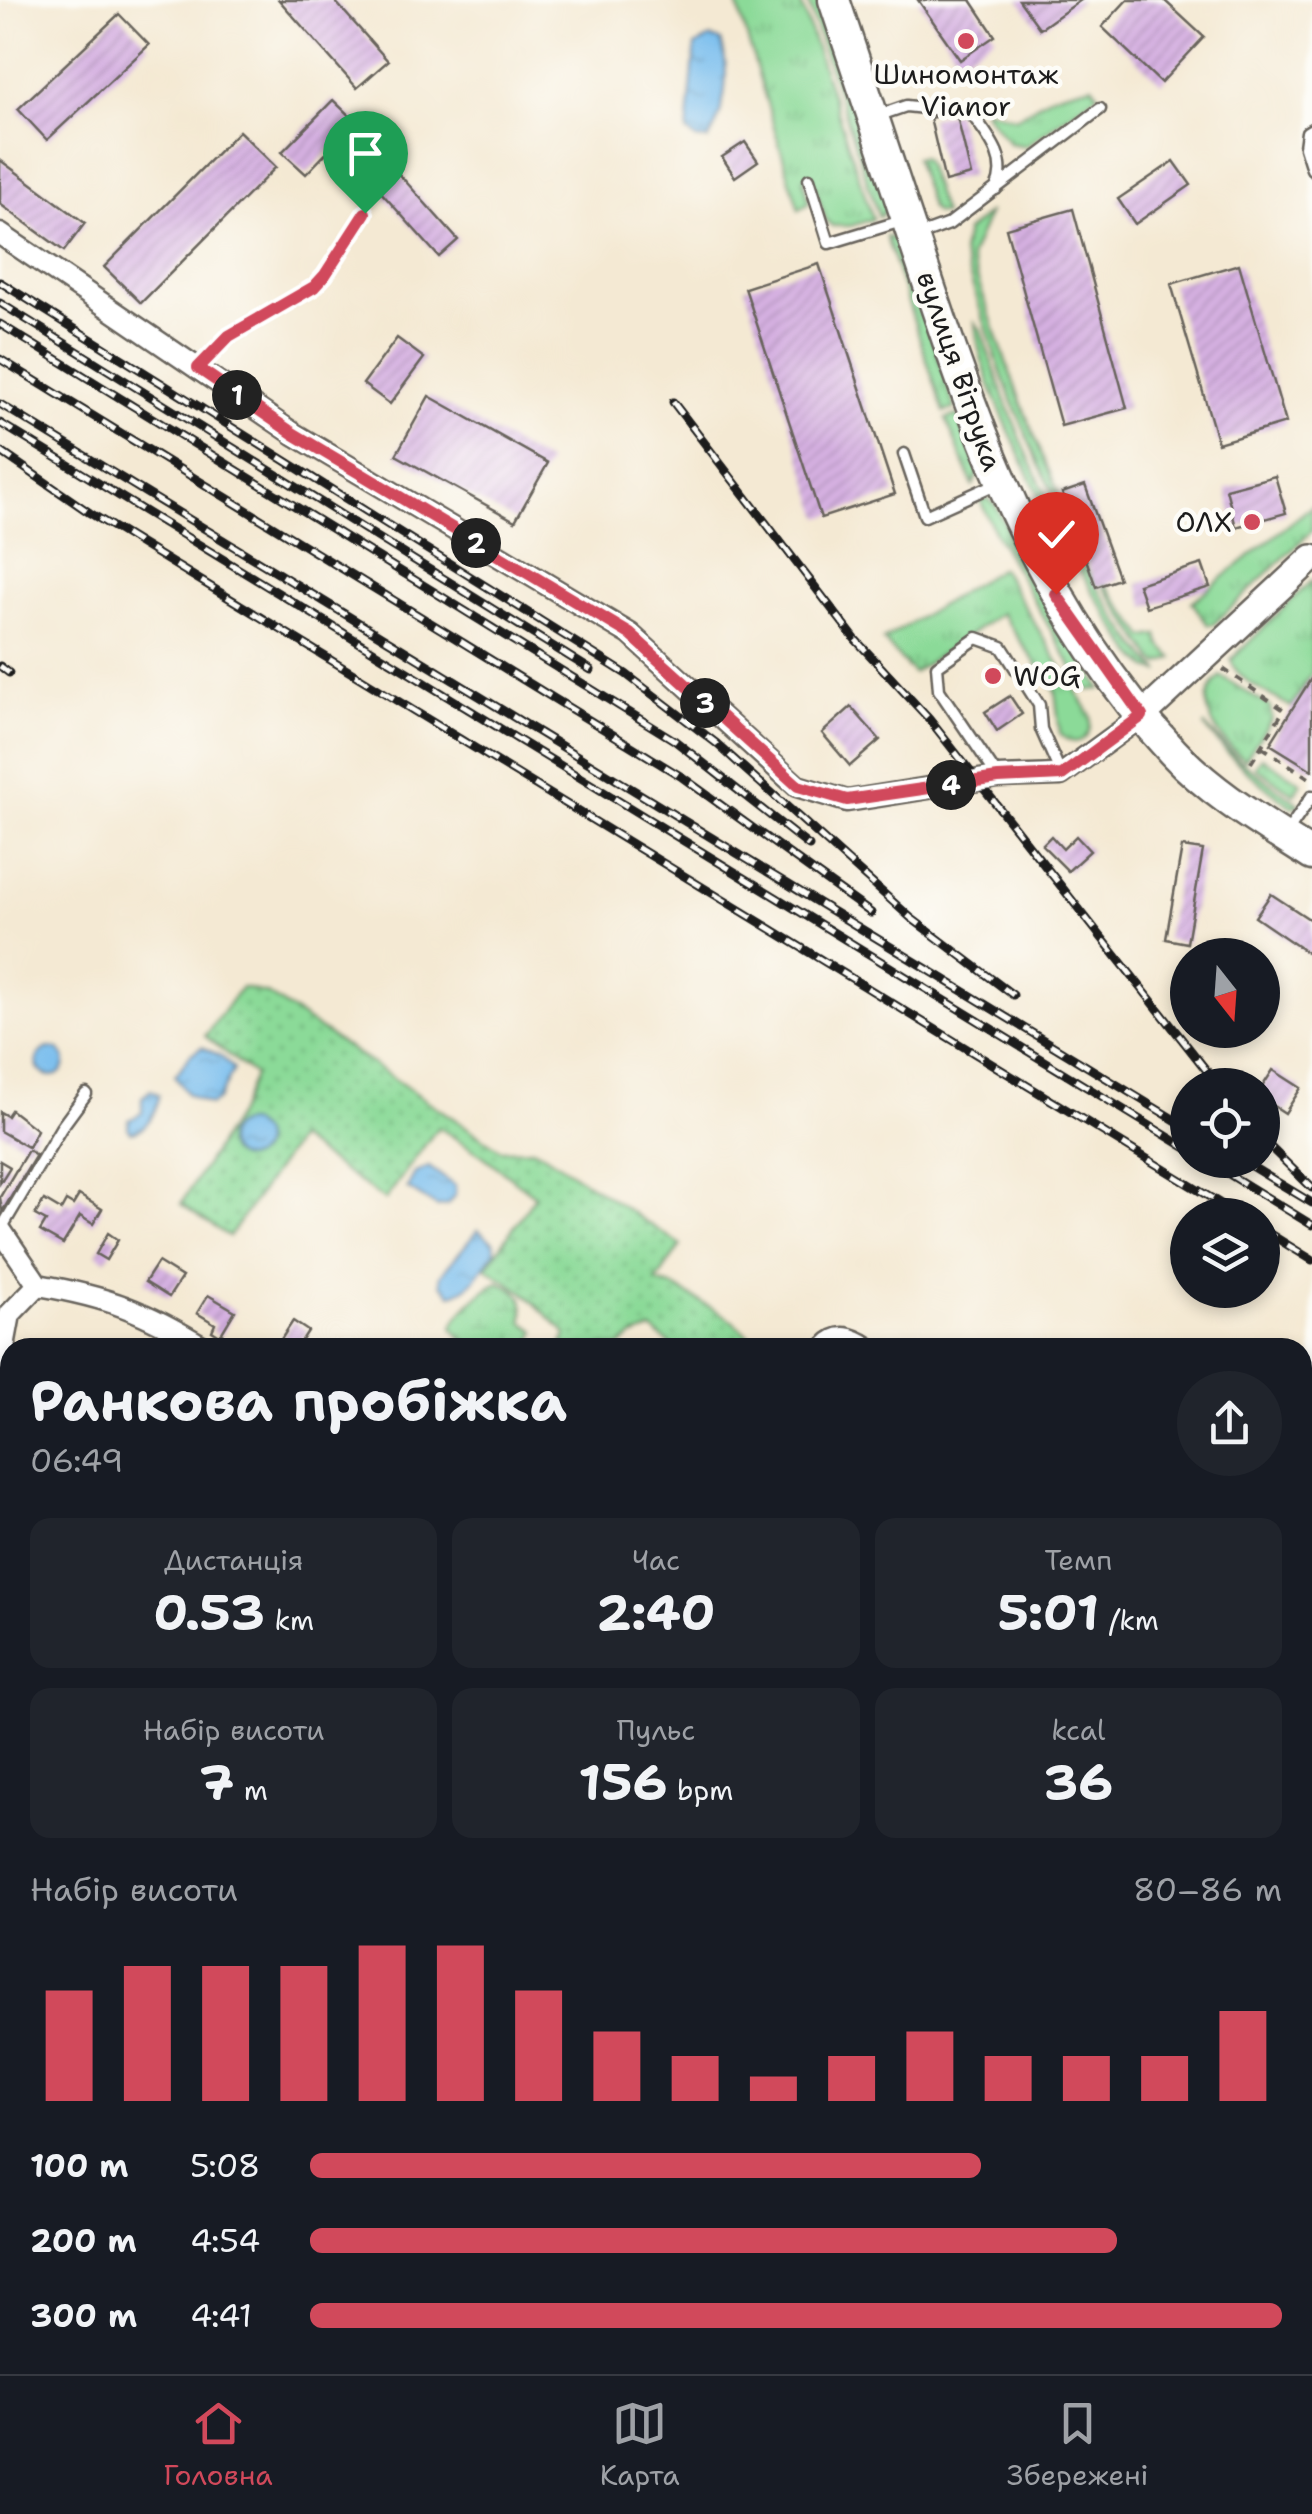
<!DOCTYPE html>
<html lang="uk">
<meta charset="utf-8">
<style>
:root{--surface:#171b24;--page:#20242c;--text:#f1f3f6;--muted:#9ea1a6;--line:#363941;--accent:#d1495b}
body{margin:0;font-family:"Shantell Sans",sans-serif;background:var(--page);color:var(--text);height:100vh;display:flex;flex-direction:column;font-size:38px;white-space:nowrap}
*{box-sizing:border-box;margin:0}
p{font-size:32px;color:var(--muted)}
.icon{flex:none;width:55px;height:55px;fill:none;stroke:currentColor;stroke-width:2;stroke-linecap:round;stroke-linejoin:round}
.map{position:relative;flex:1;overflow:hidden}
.drawer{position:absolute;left:0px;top:1338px;width:1312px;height:1038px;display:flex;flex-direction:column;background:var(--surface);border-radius:30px 30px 0 0;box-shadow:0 5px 15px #0003}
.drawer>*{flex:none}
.needle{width:65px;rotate:163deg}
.controls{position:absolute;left:1170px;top:938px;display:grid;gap:20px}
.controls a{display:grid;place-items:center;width:110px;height:110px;border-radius:50%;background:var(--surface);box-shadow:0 5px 15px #0003;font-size:50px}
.pin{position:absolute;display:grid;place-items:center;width:85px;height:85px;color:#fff;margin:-102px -42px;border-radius:50% 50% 50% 0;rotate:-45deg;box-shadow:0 0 10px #0007}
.pin .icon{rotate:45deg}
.km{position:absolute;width:50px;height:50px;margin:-25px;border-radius:50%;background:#222;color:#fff;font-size:28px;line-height:50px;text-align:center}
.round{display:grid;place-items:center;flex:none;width:105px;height:105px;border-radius:52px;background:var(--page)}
.headline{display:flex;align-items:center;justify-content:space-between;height:170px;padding:0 30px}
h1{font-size:55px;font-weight:700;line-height:75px}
.metrics{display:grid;grid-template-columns:repeat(3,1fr);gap:15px;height:170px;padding:10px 30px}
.metrics div{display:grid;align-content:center;border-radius:20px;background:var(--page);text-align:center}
.metrics b{font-size:50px;font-weight:700}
.metrics small{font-size:28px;font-weight:400}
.metrics p{font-size:28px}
.chart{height:280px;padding:20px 30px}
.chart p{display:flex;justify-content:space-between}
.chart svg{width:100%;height:180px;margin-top:10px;stroke:var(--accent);stroke-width:6}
ul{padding:0 30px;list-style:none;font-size:32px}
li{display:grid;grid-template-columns:160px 120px 1fr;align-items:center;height:75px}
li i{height:25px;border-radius:12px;background:var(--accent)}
.menu{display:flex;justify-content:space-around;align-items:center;height:140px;border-top:2px solid var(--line);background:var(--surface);font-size:28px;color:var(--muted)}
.menu a{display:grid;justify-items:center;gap:5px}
.menu .active{color:var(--accent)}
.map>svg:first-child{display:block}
.grass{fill:url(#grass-tufts);stroke:#547b5a;stroke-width:2.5}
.wetland{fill:url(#wetland-marsh);stroke:#547b5a;stroke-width:2.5}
.garden{fill:url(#garden-dots);stroke:#547b5a;stroke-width:2.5}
.water{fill:url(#water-ripples);stroke:#496c84;stroke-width:2.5}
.building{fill:url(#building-hatch)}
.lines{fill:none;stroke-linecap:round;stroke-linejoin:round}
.service-casing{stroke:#68645c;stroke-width:15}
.minor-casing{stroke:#68645c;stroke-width:25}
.tertiary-casing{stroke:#68645c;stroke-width:30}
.secondary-casing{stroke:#68645c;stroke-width:35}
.path{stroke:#68645c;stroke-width:4;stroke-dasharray:8 8;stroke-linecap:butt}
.service{stroke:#fff;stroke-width:10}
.minor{stroke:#fff;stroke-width:20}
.tertiary{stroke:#fff;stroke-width:25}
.secondary{stroke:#fff;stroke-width:30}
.rail-casing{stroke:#1c1c1c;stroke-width:9}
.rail{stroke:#fdfcf7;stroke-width:5;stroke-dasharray:15;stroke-linecap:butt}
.route-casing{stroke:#fff;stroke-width:20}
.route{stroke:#d1495b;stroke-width:12}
.poi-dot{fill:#d1495b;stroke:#fdfcf7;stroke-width:4}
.labels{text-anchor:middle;stroke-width:9;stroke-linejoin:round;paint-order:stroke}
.poi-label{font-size:28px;fill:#1c1c1c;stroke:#fdfcf7}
.street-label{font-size:28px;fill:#1c1c1c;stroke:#fdfcf7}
</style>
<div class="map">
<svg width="1312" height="2374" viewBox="0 0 1312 2374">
<defs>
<pattern id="grass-tufts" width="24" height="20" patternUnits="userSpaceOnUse" patternTransform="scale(2.5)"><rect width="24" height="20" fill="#8bda98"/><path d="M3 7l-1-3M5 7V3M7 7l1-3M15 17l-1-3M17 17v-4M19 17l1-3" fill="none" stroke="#77ba82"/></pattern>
<pattern id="wetland-marsh" width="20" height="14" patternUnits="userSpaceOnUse" patternTransform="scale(2.5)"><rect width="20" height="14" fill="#8bda98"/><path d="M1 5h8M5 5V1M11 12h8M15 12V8" fill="none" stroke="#77ba82"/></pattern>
<pattern id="garden-dots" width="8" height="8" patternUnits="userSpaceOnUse" patternTransform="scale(2.5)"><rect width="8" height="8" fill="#8bda98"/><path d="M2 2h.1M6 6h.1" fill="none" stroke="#77ba82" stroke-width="1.8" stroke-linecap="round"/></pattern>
<pattern id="water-ripples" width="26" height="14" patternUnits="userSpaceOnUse" patternTransform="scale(2.5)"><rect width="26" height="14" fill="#76bced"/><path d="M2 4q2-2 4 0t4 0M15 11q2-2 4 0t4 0" fill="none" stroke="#66a1cb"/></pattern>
<pattern id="building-hatch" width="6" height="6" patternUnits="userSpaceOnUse" patternTransform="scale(2.5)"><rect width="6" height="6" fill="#d5b0e1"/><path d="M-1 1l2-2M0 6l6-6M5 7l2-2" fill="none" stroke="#b697c0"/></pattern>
</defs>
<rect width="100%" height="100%" fill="#fdfcf7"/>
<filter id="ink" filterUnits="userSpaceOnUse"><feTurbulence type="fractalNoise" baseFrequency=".01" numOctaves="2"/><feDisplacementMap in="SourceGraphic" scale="20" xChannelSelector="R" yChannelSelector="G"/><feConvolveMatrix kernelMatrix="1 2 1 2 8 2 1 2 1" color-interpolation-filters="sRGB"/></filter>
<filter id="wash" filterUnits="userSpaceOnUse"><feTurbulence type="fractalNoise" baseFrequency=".0048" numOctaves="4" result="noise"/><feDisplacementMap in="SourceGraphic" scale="40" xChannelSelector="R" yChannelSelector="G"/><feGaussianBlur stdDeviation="2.25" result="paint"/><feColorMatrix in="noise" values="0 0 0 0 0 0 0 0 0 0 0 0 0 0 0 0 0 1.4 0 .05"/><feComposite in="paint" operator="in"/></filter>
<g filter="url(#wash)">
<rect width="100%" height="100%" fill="#f4e9d3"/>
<g class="grass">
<polygon points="736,0 800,0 873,219 851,226 832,226 826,220 811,176 803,179 809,203 799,210"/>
<polygon points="807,0 820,0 888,201 886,211 879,217"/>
<polygon points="1092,85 1098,93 1026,146 1009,143 985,113 985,109 1016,118 1052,95"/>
<polygon points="922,157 925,161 943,214 935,213 931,209 915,158"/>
<path d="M989,212L970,257C1004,359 1039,459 1088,555C1103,584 1126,610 1145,637L1158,635L1160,644L1173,658L1159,664L1154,660L1092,569L1039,465L1002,376L962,253L966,232Z"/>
<polygon points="886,237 895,238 902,245 955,409 944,412"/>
<path d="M975,323L981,330C1011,424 1050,515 1104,598C1121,624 1138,650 1161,672L1148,668L1135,656C1086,586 1044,512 1010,433C995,398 978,361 975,323Z"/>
<polygon points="957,415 979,471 973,486 946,419"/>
<polygon points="988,498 996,506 1031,576 1101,689 1088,690 1082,684 995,533 980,500"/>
<polygon points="1312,506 1312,531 1214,624 1208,625 1192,602"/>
<path d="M1001,568L1090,714C1095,736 1077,752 1060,734L1055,691L1001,613L913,673L883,640Z"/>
<path d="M1312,580V673L1291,707C1273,696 1236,681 1231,660Z"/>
<path d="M1221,676L1270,707L1272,719L1245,760C1220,739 1189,705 1221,676Z"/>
<path d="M1204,725L1239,760L1300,805L1292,807C1259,782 1229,759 1204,725Z"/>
<polygon points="1262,757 1302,783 1294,794 1255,767"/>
</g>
<path class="wetland" d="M499,1282C525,1293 524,1298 523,1322L536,1331L529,1347C501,1347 469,1355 453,1328C455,1314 485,1287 499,1282Z"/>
<polygon class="garden" points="241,987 267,994 501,1150 533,1149 542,1153 681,1245 656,1282 672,1286 728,1317 761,1347 674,1347 652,1330 632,1337 619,1347 561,1347 567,1334 523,1292 486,1268 535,1196 483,1156 438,1127 385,1200 297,1139 229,1237 181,1204 241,1108 254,1075 205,1036"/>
<g class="water">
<path d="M711,38L721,41C731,72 725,113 708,140L696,139L687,132L695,46Z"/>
<polygon points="202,1047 221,1056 234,1069 218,1100 210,1105 187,1094 175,1076 191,1054"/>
<circle cx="51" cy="1062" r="14"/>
<path d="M151,1090L159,1095C158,1109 146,1132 131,1132L128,1128L129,1120L142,1113V1097Z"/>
<circle cx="245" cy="1141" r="18"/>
<polygon points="429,1167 455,1186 455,1195 447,1205 437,1207 407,1188 415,1173"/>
<path d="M478,1230L494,1243L495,1251C483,1267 472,1291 451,1294L441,1284L440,1276Z"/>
</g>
<g id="blocks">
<g class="building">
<polygon points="279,0 334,0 388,61 357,88"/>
<polygon points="918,0 971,0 995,36 960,60"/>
<polygon points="1019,0 1081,0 1040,29"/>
<polygon points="1127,0 1164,0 1204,37 1161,83 1102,27"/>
<polygon points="119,14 149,45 47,140 18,109"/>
<polygon points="333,100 356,122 306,174 282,152"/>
<polygon points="956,112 971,175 945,182 930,118"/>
<polygon points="239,131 276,167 141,303 104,267"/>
<polygon points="365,136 458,240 439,257 346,153"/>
<polygon points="745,142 758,161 735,177 722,157"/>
<polygon points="0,160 85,223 64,251 0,204"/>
<polygon points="1174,161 1191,185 1135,224 1118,199"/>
<polygon points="1073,209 1127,408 1061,426 1006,228"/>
<polygon points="819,264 895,494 821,518 745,288"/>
<polygon points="1239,264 1286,423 1218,443 1171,284"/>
<polygon points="397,338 424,358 390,404 363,384"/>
<polygon points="429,396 548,463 515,521 396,455"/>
<polygon points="1275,476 1286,513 1236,527 1226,489"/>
<polygon points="1085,485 1119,579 1096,587 1062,493"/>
<polygon points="1202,564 1210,587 1146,607 1138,584"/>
<polygon points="1312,677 1312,770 1270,744"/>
<polygon points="1010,696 1022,714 997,731 985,712"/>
<polygon points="851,707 880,740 850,766 822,733"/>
<polygon points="1051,836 1063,849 1076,836 1090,851 1068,871 1042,845"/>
<polygon points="1182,847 1203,850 1187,943 1166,939"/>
<polygon points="1271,894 1312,921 1312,956 1255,917"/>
<polygon points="1273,1070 1301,1088 1285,1113 1262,1098 1262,1087"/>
<polygon points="11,1110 37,1130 28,1147 0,1131 0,1112 7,1116"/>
<polygon points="28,1150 36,1155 2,1212 0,1197"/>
<polygon points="0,1161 10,1167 0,1183"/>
<polygon points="79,1195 102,1209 93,1224 80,1216 63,1244 40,1231 46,1221 35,1215 44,1200 61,1210 66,1201 73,1205"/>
<polygon points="108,1233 118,1240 106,1260 96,1254"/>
<polygon points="158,1262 182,1277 169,1297 145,1282"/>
<polygon points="208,1295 235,1311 220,1336 212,1331 215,1324 197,1313"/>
<polygon points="293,1321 308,1331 297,1348 283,1348 285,1345 280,1341"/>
<polygon points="159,1333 169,1339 164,1348 148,1348"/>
<polygon points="9,1604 10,1617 0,1618 0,1605"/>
<polygon points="6,1641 8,1687 0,1688 0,1642"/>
<polygon points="1307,1714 1312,1717 1312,1734 1305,1746 1311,1749 1305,1760 1302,1722"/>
<polygon points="3,1719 5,1743 0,1743 0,1720"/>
<polygon points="10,1789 10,1822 0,1822 0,1790"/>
<polygon points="6,1950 10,1951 10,1985 0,1981 0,1966"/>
<polygon points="1312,2061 1312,2103 1302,2097 1302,2077"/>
<polygon points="1307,2190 1312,2193 1312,2216 1302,2233 1302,2198"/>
<polygon points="6,2234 10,2236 10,2276 3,2287 0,2285 0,2243"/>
<polygon points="1312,2350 1312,2374 1297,2374 1302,2365"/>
<polygon points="159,2365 191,2365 185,2374 167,2374 157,2368"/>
<polygon points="218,2365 224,2365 238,2374 212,2374"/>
<polygon points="757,2365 776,2365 781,2368 778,2374 752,2374"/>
<polygon points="942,2365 973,2365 985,2371 984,2374 958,2374"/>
<polygon points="1189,2365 1203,2365 1214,2372 1183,2374"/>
</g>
</g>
</g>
<g filter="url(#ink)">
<use href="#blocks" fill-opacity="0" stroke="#68645c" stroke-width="2.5"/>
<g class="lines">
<defs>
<g id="service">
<path d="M877,116L906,106L971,113C988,136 1010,160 996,189"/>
<polyline points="1312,129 1307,132 1305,147 1312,169"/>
<polyline points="809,179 829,243 905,220"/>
<polyline points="914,237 949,224 1100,109"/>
<polyline points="197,368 229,336 314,287 325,275 365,213"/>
<polyline points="904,454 925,516 998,483"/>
<polyline points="998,777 939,690 937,666 977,638 1002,647 1039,705 1041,729 1061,774"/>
<polyline points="1292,825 1312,796"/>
<polyline points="1,1229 61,1128 86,1094"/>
<polyline points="1302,1658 1312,1644"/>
</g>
<g id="minor">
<polyline points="0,234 294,434 630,634 797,786 847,801 998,777 1061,775 1142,716"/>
<path d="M0,1229L38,1285C108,1297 145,1311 205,1348"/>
<path d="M825,1348C839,1332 852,1338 868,1348"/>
<polyline points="10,1420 5,1341 10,1314 38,1285"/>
<polyline points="0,1523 10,1522"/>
<polyline points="1302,1608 1312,1614"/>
<polyline points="0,1765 10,1764"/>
<polyline points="1302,1880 1312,1886"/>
<polyline points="0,1906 10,1900"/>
<polyline points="1302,2145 1312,2150"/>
<polyline points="845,2365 860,2374"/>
<polyline points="1245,2365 1260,2374"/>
<polyline points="313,2374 319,2365"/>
<polyline points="730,2374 736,2365"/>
</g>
<polyline id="tertiary" points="1142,716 1312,558"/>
<g id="secondary">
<path d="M834,0C865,91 895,182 925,273C983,448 1043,613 1173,752C1212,794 1264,824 1312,855"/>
<polyline points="0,2325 10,2330"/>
<polyline points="68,2365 84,2374"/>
</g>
</defs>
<use href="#service" class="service-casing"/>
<use href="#minor" class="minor-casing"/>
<use href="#tertiary" class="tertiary-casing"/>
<use href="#secondary" class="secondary-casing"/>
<g class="path">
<polyline points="1223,669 1284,710 1249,766"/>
<polyline points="1262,747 1312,780"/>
</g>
<use href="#service" class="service"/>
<use href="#minor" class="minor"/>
<use href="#tertiary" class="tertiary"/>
<use href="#secondary" class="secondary"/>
<defs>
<g id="rail">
<polyline points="0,282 626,674 716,743 911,918 1013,995"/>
<polyline points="0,303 591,670"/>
<polyline points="0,324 674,740 809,846"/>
<polyline points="0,359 682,777 871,913"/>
<polyline points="673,402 855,639 929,719 1218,1085"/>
<polyline points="0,404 1188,1128"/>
<polyline points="0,423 1188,1149"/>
<polyline points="0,451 90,513 1239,1215"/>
<polyline points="0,666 9,673"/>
<polyline points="1262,1139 1312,1188"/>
<polyline points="1206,1160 1312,1225"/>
<polyline points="1241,1160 1312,1203"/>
<polyline points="1262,1229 1312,1260"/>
</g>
</defs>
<use href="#rail" class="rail-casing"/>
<use href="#rail" class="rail"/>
</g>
</g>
<g class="lines" filter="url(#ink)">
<defs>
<polyline id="route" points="365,213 325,275 314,287 229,336 198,368 294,434 630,634 798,786 847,800 998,778 1062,775 1142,716 1056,594"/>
</defs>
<use href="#route" class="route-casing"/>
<use href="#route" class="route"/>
</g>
<g class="poi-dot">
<circle cx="966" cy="41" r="10"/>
<circle cx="1252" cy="522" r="10"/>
<circle cx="993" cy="676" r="10"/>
</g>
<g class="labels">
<g class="poi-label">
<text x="966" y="84">Шиномонтаж<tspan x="966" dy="32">Vianor</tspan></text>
<text x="1232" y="532" text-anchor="end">ОЛХ</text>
<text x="1013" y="686" text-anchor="start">WOG</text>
</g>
<g class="street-label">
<text transform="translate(960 371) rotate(71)" y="10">вулиця Вітрука</text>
</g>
</g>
</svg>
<div class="controls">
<a><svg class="needle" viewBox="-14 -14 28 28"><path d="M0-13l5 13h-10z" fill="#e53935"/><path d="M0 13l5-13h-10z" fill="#9ea1a6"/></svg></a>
<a><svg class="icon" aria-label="locate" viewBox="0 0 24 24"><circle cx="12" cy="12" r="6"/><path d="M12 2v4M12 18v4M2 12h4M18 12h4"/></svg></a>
<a><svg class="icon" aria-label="layers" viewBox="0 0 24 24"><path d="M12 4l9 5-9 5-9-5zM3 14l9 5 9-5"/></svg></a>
</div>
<div class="pin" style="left:365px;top:213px;background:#1e9e55"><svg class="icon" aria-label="arrive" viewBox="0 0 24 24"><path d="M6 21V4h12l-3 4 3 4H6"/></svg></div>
<div class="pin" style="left:1056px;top:594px;background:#d93025"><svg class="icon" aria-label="check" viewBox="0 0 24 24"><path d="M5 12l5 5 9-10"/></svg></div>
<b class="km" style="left:237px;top:395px">1</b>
<b class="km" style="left:476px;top:543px">2</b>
<b class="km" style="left:705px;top:703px">3</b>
<b class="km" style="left:951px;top:785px">4</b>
<section class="drawer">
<div class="headline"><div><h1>Ранкова пробіжка</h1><p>06:49</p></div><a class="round"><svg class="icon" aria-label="share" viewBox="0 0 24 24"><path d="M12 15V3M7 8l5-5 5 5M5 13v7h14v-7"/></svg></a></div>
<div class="metrics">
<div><p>Дистанція</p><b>0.53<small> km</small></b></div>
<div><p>Час</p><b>2:40</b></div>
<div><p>Темп</p><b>5:01<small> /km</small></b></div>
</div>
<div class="metrics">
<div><p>Набір висоти</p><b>7<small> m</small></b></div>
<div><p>Пульс</p><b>156<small> bpm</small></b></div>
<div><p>kcal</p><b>36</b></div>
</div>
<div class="chart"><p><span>Набір висоти</span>80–86 m</p>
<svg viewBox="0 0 160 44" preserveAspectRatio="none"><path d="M5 44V17M15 44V11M25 44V11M35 44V11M45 44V6M55 44V6M65 44V17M75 44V27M85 44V33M95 44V38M105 44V33M115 44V27M125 44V33M135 44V33M145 44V33M155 44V22"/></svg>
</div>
<ul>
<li><b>100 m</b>5:08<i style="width:69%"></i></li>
<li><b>200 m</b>4:54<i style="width:83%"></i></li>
<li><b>300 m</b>4:41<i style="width:100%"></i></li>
</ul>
</section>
</div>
<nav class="menu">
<a class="active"><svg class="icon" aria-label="home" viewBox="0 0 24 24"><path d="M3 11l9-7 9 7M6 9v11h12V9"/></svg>Головна</a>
<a><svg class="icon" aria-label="map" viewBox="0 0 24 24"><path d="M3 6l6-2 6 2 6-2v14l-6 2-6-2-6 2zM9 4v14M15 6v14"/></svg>Карта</a>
<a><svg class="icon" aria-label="saved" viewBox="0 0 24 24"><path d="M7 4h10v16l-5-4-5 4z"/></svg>Збережені</a>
</nav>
